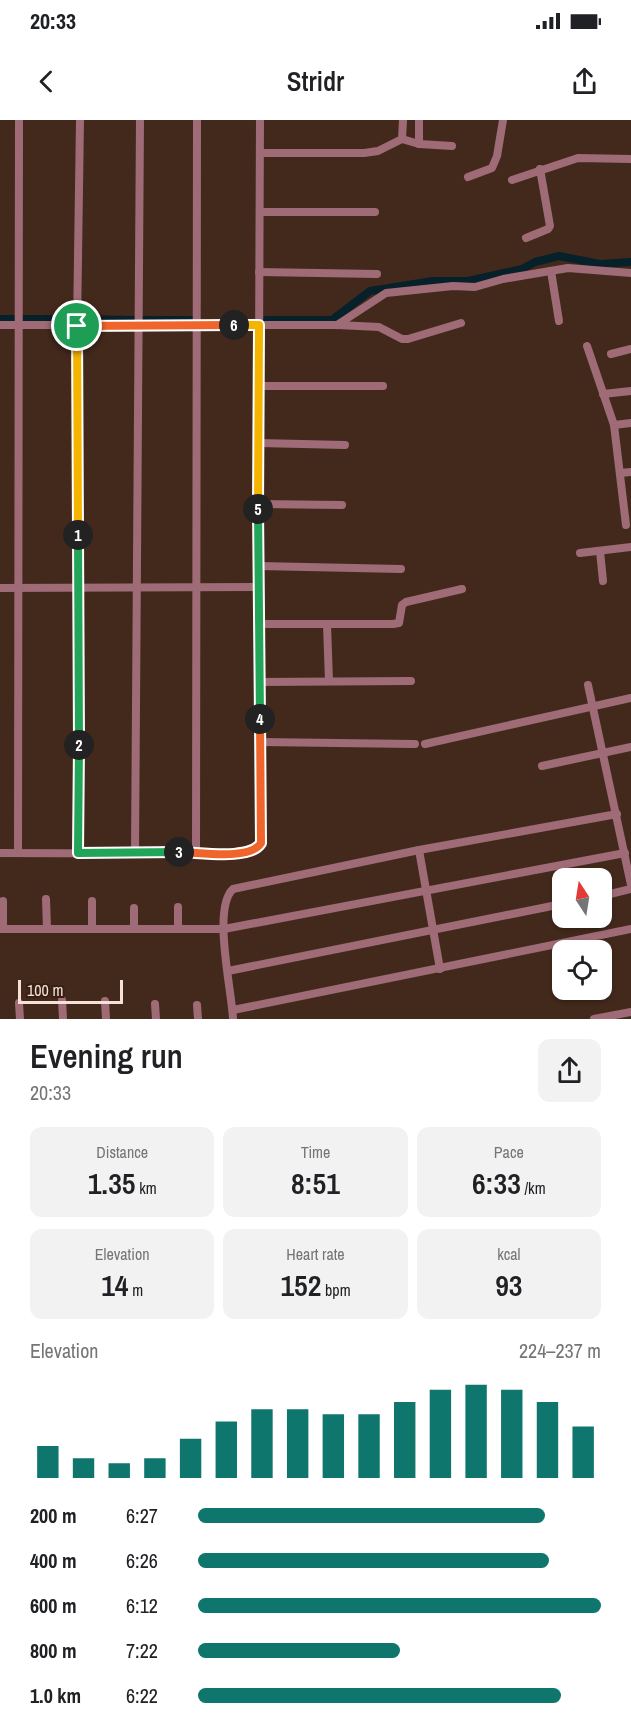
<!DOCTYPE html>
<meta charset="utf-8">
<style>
:root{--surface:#fff;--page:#f2f2f2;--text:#202124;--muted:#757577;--accent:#0f766e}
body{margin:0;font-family:"Archivo Narrow",sans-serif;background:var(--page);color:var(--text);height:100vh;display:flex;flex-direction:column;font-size:22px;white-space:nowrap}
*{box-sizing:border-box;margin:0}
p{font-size:20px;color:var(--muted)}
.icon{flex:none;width:33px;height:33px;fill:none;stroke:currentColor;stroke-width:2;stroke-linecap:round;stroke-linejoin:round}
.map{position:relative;height:899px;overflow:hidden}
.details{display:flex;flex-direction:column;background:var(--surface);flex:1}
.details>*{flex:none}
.needle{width:39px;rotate:348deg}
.fabs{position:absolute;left:552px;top:748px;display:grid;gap:12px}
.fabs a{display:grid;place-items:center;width:60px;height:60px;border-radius:12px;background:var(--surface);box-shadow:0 2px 4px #0004;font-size:30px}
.scale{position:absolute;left:18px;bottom:15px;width:105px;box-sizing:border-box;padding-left:6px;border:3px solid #f4e2da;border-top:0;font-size:16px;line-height:21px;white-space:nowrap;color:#f4e2da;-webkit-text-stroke:4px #381f12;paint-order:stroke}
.pin{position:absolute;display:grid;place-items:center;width:51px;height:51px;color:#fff;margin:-26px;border:3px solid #fff;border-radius:50%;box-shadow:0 2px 6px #0007}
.km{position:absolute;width:30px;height:30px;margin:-15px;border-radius:50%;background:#222;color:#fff;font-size:16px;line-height:30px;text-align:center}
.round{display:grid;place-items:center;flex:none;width:63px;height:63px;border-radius:12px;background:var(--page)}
.headline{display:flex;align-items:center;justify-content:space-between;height:102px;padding:0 30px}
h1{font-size:33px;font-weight:600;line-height:45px}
.stats{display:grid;grid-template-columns:repeat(3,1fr);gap:9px;height:102px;padding:6px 30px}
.stats div{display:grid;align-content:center;border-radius:12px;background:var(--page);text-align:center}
.stats b{font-size:30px;font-weight:600}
.stats small{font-size:16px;font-weight:400}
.stats p{font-size:16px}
.chart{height:168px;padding:12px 30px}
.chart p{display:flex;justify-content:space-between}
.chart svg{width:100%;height:108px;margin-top:6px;stroke:var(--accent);stroke-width:6}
ul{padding:0 30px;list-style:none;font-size:20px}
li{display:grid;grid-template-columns:96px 72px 1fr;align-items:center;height:45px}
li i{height:15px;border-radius:8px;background:var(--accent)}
.status{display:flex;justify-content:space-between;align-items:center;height:42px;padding:0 30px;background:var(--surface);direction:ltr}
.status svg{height:16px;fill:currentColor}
header{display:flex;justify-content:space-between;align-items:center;height:78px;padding:0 30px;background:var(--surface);font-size:27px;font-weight:600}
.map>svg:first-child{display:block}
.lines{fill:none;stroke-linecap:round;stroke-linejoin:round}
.canal{stroke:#07212b;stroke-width:8}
.minor{stroke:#9f6b77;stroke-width:8}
.split-1-casing{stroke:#fff;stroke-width:12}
.split-2-casing{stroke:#fff;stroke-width:12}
.split-3-casing{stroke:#fff;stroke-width:12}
.split-4-casing{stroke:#fff;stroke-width:12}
.split-5-casing{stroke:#fff;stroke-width:12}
.split-6-casing{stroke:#fff;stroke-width:12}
.split-7-casing{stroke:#fff;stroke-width:12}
.split-1{stroke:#f5b400;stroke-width:8}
.split-2{stroke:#22a559;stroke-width:8}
.split-3{stroke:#22a559;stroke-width:8}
.split-4{stroke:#f0652b;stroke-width:8}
.split-5{stroke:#22a559;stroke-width:8}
.split-6{stroke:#f5b400;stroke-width:8}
.split-7{stroke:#f0652b;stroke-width:8}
</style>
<div class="status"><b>20:33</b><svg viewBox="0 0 49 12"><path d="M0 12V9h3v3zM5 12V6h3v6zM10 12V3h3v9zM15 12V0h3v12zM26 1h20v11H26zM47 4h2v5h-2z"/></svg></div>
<header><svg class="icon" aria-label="back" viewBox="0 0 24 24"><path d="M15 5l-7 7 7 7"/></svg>Stridr<svg class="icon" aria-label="share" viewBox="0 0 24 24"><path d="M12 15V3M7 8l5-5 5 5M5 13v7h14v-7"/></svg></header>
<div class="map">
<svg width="631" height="899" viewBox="0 0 631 899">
<rect width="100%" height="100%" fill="#43291c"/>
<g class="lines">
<g class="canal">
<polyline points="0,199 15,199"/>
<polyline points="22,199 74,199"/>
<polyline points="81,199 134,200"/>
<polyline points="143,200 195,200"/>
<polyline points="266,200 332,200 370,171 433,161 468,161 522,149 535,142 559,136 600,144 631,142"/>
</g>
<g class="minor">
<polyline points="402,19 419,24 452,26"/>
<polyline points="402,19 403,0"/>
<polyline points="419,24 419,0"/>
<polyline points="260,33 364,33 378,31 402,19"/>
<polyline points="468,57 492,48 497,36 503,0"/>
<polyline points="512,60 578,38 631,39"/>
<polyline points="260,92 375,92"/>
<polyline points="526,118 548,109 550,106 540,49"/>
<polyline points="551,151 559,201"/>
<polyline points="259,152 377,154"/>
<polyline points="0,205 337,205 379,207 402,219 408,219 461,203"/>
<polyline points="337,205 386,173 453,166 475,167 503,159 568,148 631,153"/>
<polyline points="587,226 614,305 626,405"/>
<polyline points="611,234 631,229"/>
<polyline points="259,266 383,266"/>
<polyline points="603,274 631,271"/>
<polyline points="614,305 631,303"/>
<polyline points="259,323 345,325"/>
<polyline points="620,353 631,352"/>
<polyline points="258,384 342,385"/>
<polyline points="600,431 603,461"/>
<polyline points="580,433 631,427"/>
<polyline points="259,446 401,449"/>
<polyline points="0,468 258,467"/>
<polyline points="259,504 393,504 399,503 402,485 406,482 462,469"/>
<polyline points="327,505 329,561"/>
<polyline points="259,562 411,561"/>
<polyline points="588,565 631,765"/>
<polyline points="260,622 415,624"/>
<polyline points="425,624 631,578"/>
<polyline points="542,646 631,627"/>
<polyline points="419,730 440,849"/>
<polyline points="135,732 140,0"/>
<polyline points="196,732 197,0"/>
<polyline points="0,733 245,734 253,732 261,723 258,467 260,0"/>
<polyline points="18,733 19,0"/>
<polyline points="78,733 77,206 80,0"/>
<polyline points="602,776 631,769"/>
<polyline points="46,779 47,809"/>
<polyline points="92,781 92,809"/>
<polyline points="178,787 178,808"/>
<polyline points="134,788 134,808"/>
<polyline points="0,809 224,809 625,733"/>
<polyline points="3,809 3,781"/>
<polyline points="228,851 562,784"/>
<polyline points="62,880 63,899"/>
<polyline points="105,881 106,899"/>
<polyline points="19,883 20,899"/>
<polyline points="155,884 156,899"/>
<polyline points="197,885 198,899"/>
<polyline points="233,890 631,809"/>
<path d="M233,899C232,871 212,788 233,769L419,730L617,694"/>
<polyline points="594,899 631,892"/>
</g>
</g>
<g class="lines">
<defs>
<polyline id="split-1" points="77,206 78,415"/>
<polyline id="split-2" points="78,415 79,625"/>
<polyline id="split-3" points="79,625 78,733 179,732"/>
<path id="split-4" d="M179,732C199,732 250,741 261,723L260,599"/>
<polyline id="split-5" points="258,389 260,599"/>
<polyline id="split-6" points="234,205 259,205 258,389"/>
<polyline id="split-7" points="77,206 234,205"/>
</defs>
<use href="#split-1" class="split-1-casing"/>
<use href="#split-2" class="split-2-casing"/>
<use href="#split-3" class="split-3-casing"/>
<use href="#split-4" class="split-4-casing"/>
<use href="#split-5" class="split-5-casing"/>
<use href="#split-6" class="split-6-casing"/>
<use href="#split-7" class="split-7-casing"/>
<use href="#split-1" class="split-1"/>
<use href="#split-2" class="split-2"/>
<use href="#split-3" class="split-3"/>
<use href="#split-4" class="split-4"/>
<use href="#split-5" class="split-5"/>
<use href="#split-6" class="split-6"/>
<use href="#split-7" class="split-7"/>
</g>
</svg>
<div class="fabs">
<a><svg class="needle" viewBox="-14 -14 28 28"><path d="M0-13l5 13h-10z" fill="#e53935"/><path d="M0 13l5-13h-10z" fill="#757577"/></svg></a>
<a><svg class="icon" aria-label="locate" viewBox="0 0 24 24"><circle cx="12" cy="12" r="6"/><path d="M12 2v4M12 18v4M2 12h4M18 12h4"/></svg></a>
</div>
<div class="scale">100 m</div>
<div class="pin" style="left:77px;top:206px;background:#1e9e55"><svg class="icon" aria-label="arrive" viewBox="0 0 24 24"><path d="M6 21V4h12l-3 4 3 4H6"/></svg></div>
<b class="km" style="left:78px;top:415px">1</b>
<b class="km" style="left:79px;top:625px">2</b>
<b class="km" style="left:179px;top:732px">3</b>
<b class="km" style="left:260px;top:599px">4</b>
<b class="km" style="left:258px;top:389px">5</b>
<b class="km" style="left:234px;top:205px">6</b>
</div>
<section class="details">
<div class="headline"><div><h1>Evening run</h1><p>20:33</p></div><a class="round"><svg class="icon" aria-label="share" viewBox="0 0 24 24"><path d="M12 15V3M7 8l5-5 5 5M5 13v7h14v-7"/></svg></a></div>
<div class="stats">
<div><p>Distance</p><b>1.35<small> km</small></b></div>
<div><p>Time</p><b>8:51</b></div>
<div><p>Pace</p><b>6:33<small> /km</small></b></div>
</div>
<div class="stats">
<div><p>Elevation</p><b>14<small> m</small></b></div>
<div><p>Heart rate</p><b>152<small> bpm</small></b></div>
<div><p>kcal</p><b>93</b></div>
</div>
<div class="chart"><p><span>Elevation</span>224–237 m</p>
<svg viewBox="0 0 160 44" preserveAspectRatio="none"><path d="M5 44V31M15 44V36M25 44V38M35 44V36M45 44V28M55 44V21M65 44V16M75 44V16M85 44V18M95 44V18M105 44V13M115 44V8M125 44V6M135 44V8M145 44V13M155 44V23"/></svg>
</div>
<ul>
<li><b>200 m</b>6:27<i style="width:86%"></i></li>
<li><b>400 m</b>6:26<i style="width:87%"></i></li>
<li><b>600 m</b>6:12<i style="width:100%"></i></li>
<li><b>800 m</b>7:22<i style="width:50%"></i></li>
<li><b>1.0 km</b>6:22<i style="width:90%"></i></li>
</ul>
</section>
